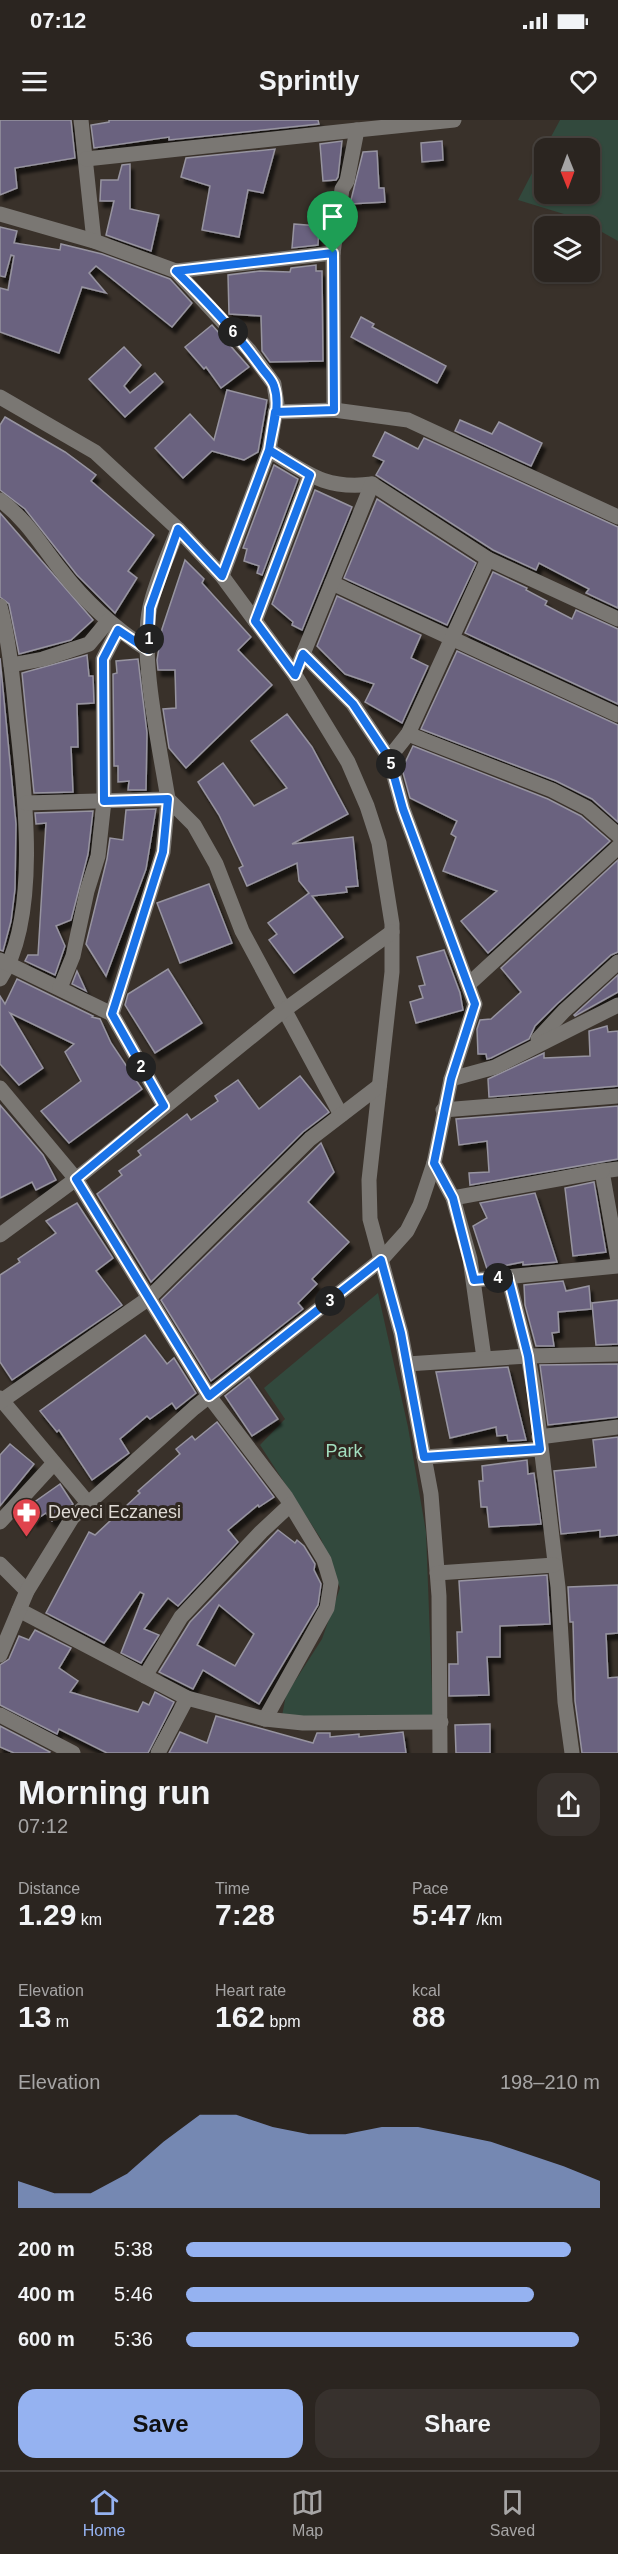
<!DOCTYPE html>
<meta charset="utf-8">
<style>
:root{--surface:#2b2520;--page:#37312d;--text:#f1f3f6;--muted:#a6a5a5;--line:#47423e;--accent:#95b2f1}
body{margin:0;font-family:Arial,sans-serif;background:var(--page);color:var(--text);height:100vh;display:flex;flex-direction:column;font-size:22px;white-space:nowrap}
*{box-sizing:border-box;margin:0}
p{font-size:20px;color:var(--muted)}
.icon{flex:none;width:33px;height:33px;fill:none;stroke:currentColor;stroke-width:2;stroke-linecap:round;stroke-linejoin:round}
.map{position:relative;height:1633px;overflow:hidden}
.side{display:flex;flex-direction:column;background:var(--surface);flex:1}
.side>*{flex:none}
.needle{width:39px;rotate:179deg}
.controls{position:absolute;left:534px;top:18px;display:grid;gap:12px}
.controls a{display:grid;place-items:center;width:66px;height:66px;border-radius:12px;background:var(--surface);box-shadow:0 2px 4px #0004,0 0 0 2px var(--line);font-size:30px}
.pin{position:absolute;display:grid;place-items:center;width:51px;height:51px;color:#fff;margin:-62px -26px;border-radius:50% 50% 50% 0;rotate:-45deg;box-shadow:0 0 6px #0007}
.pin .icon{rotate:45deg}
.km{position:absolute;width:30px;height:30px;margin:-15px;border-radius:50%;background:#222;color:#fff;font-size:16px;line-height:30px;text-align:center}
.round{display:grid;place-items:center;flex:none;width:63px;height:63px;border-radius:18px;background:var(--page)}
.overview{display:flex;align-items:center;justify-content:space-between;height:102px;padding:0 18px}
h1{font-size:33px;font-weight:700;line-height:45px}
.figures{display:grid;grid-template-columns:repeat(3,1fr);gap:9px;height:102px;padding:6px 18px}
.figures div{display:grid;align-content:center}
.figures b{font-size:30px;font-weight:700}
.figures small{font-size:16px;font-weight:400}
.figures p{font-size:16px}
.chart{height:168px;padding:12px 18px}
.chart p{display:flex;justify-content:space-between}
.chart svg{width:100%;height:108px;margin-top:6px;fill:var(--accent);opacity:.7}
.cta{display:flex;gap:12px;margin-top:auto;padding:12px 18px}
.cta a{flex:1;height:69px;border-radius:18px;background:var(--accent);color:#111;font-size:24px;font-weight:700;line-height:69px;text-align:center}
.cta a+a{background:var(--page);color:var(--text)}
ul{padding:0 18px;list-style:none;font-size:20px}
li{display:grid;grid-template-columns:96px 72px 1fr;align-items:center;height:45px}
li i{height:15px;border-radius:8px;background:var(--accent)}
.status{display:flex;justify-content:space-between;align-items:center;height:42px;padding:0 30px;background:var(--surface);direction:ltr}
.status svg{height:16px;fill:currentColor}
header{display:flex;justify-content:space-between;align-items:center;height:78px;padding:0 18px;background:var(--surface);font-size:27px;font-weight:700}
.dock{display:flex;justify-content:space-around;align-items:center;height:84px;border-top:2px solid var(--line);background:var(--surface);font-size:16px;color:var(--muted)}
.dock a{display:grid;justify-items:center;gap:3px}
.dock .on{color:var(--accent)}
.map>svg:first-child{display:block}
.green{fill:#32493d}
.building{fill:#6a627f;stroke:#9794a0;stroke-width:1.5;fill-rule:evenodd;filter:url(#shadow)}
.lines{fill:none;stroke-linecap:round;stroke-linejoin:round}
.minor{stroke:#7a7773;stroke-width:15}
.route-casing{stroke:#fff;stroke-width:12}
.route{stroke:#1a73e8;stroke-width:8}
.labels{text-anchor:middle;stroke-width:6;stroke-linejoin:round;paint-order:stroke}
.park-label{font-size:18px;fill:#a2debe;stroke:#2f2720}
.poi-label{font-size:18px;fill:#ded9d4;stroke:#2f2720;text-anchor:start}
</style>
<div class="status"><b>07:12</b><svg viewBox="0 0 49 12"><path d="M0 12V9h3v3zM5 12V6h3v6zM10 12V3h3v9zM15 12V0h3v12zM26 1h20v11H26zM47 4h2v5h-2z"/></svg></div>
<header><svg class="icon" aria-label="menu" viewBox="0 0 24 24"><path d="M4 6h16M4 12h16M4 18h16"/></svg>Sprintly<svg class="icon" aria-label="heart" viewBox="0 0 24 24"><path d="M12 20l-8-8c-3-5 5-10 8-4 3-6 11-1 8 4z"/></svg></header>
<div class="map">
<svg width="618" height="1633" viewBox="0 0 618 1633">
<defs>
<filter id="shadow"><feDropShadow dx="3.5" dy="6" stdDeviation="1.5" flood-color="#0009"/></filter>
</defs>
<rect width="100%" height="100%" fill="#39312a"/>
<g class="green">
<polygon points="560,0 618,0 618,121 577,98 518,80 544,30 544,74 590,74 590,28 545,28"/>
<polygon points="378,1173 408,1307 426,1412 433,1597 282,1596 286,1575 322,1519 340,1468 321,1419 260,1325 285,1299 264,1268"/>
</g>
<g class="building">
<polygon points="0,0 71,0 75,38 15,48 17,68 0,75"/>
<polygon points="109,0 318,0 319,4 169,20 169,17 94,28 91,5 109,2"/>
<polygon points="342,21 338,57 336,60 323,61 320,24"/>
<polygon points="442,21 443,40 422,42 421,23"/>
<polygon points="275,29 263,73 248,70 239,117 202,110 210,66 181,57 186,38"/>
<polygon points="377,31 379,68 384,68 385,82 350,84 363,32"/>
<polygon points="130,44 130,89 159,95 151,131 106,115 114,81 100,81 101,60 118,60 122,45"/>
<polygon points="294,104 319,106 318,125 292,128"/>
<polygon points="0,107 17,111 14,123 60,130 61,124 102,134 170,159 192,183 172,207 96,146 89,153 106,173 82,167 59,233 0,212 0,168 8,170 14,136 11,135 5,157 0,156"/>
<polygon points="316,145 316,151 322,151 323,241 270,242 262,231 261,196 229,194 228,155 260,151 290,152 291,148"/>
<polygon points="361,197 374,204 372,207 446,246 437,263 351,217"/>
<polygon points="212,205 249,247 221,268 206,247 204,249 185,227"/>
<polygon points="124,227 141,245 124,266 130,273 155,253 163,262 125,297 89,259"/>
<polygon points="227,270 267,280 258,332 244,340 212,331 183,358 155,328 190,294 214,320"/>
<polygon points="5,297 65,332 96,355 91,361 154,415 128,451 137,458 115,493 77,455 25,389 0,370 0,305"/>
<polygon points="460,300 492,314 499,302 542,323 531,346 455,311"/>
<polygon points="385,312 418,329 424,318 618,407 618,488 586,473 589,469 539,443 536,450 493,430 376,355 384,341 373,336"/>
<polygon points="274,345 298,359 262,455 257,453 259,446 244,441 247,429 243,428"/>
<polygon points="315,370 352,387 302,510 292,505 293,502 272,484"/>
<polygon points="377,379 476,443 447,505 344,458"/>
<polygon points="0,393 93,500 71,520 19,534 9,484 0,477"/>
<polygon points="185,440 204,459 202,463 251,517 238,530 272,565 186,648 169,628 163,589 176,588 175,550 158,550 157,540 162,509"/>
<polygon points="493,452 527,468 526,470 547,481 545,485 572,499 576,490 618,509 618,584 465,513"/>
<polygon points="337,476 421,515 411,538 428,546 402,603 365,582 374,564 345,554 317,526"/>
<polygon points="457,531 618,605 618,702 592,679 556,661 421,609"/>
<polygon points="87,535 89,556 93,556 94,583 77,584 78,627 71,627 73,672 34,673 22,553"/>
<polygon points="0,538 16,704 15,769 11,801 3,831 0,830"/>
<polygon points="138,539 147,613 146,670 128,670 129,661 118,662 118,646 114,646 113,554 117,553 116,541"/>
<polygon points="287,594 312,627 348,694 292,724 353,717 358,766 346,767 347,772 312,776 343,817 294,853 269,820 277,814 268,803 309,773 299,761 297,743 247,766 239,748 243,746 219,695 198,662 223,643 254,686 287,668 251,621"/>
<polygon points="413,626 548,679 581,696 610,721 488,833 461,801 497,771 443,751 456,717 451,714 457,701 410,678 402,649"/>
<polygon points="156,689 146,749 106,856 86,824 107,739 110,718 123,720 126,690"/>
<polygon points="93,691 88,734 71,800 56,806 65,826 55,855 25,841 28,835 38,835 46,703 36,704 35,693"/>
<polygon points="618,740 618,832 611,835 557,884 535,906 529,919 491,938 487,939 486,934 478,934 477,909 480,900 491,899 521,872 501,848"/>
<polygon points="209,764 232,823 180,843 157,783"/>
<polygon points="444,830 460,873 463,890 416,903 410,882 423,878 419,866 425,865 417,837"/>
<polygon points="168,849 202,903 155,933 125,885 128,874"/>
<polygon points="77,851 86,871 72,864"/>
<polygon points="618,855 618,872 575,896 574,895"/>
<polygon points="17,859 93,896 92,897 100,899 111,923 142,969 69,1023 41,991 81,961 65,932 74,924 10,893 43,948 19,965 0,944 0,876 5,884"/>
<polygon points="607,906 608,912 618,911 618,966 489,977 488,959 544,933 544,938 590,936 589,911"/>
<polygon points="300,956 329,992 303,1012 151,1162 97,1074 122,1055 119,1051 141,1035 138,1031 187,994 191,1000 218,981 215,976 238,960 259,989"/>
<polygon points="0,985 43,1035 56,1060 36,1070 32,1062 0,1078"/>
<polygon points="618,986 618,1039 470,1065 469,1053 489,1052 487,1021 459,1025 456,999"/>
<polygon points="321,1023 334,1052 308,1082 349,1122 312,1159 317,1164 298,1183 303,1189 211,1261 161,1180"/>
<polygon points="594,1062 606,1132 573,1136 565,1068"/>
<polygon points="535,1073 557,1142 523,1145 523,1142 487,1149 473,1106 487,1098 480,1083"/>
<polygon points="77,1083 113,1138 96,1151 122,1185 12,1260 0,1242 0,1155 20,1142 18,1139 56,1113 46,1101"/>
<polygon points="563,1161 566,1171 589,1166 591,1189 558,1192 559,1212 552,1213 554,1226 536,1226 525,1185 524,1165"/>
<polygon points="618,1180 618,1224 596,1225 592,1183"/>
<polygon points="145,1215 167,1244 174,1238 196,1273 176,1289 172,1283 150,1299 147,1296 120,1319 129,1333 92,1360 59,1310 57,1312 40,1291"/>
<polygon points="618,1244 618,1297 548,1305 540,1245"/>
<polygon points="508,1247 526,1320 508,1321 507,1315 497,1316 496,1307 450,1318 436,1252"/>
<polygon points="249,1257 278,1299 252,1316 225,1276"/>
<polygon points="217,1302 274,1377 259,1387 258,1385 228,1410 238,1422 178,1486 168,1478 144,1509 159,1515 141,1543 121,1533 144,1474 140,1472 104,1523 46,1493 89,1412 95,1415 140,1373 138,1371 180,1334 176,1329 192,1316 195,1320"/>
<polygon points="618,1317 618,1415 600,1417 600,1410 561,1414 554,1351 596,1347 593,1320"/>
<polygon points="10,1324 34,1344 0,1386 0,1335"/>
<polygon points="527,1340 528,1354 534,1353 541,1404 489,1407 487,1387 481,1387 479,1361 483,1361 482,1346"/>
<polygon points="60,1364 73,1384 52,1401 46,1393 34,1401 26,1388"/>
<path d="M278,1410L295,1423L297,1420L304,1426L315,1444L314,1450L321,1464L318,1485L259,1584L203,1550L193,1569L159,1552L190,1502ZM219,1485L254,1514L235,1546L197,1525Z"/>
<polygon points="547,1455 550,1504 500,1506 500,1537 487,1537 489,1575 449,1576 449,1544 458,1544 457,1512 462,1512 459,1461"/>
<polygon points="618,1465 618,1513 606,1514 608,1558 618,1557 618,1633 582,1633 575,1581 573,1502 570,1502 568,1467"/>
<polygon points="35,1510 71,1528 59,1548 78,1561 70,1572 138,1592 143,1582 149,1585 155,1572 174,1582 148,1633 107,1633 59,1609 57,1614 0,1585 0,1545 9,1539 19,1516 29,1520"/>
<polygon points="216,1596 313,1623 317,1613 330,1613 330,1617 359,1614 359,1617 403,1612 406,1633 169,1633 180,1612 207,1623"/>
<polygon points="490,1604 490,1633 456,1633 455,1605"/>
<polygon points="0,1606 50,1632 49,1633 14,1633 0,1627"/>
</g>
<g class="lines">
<g class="minor">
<polyline points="81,0 94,121"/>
<polyline points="86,39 357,10"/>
<polyline points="0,94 94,121 176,151 249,230 274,264 277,284 269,330 222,456"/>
<polyline points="176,151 333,133"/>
<polyline points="0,277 95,332 178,409 222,456 295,555 348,642 367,686 379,723 392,804 392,852 369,1060 370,1099 401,1213 431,1374 439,1476 440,1633"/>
<polyline points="334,290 333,133 342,69 347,61 357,10 454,0"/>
<polyline points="275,292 334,290 408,300 618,397"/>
<path d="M269,330C307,353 325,370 372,364L488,439L618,499"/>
<path d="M0,380C26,399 41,425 60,449C85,482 114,508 148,530"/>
<polyline points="332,463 618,595"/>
<path d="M0,486C10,524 13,564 17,603C25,672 40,799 0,859"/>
<polyline points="255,501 310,355"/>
<polyline points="303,534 353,584 389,638 408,614 488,439"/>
<polyline points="299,544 372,364"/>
<polyline points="11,545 43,539 89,524 108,501"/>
<polyline points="408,614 552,670 587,688 618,715"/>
<path d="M26,683L168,679C160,629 139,535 150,487C156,460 169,434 178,409"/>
<polyline points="0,840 112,894"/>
<polyline points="469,864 618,727"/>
<polyline points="60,868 73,836 87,771 98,736 104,681 103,539 118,510"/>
<polyline points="538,919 564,891 618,842"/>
<polyline points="451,959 495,947 618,885"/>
<polyline points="0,968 76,1059 209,1276 286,1377 324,1440 331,1463 327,1488 265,1599"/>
<polyline points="164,986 112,894 163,732 168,679 194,705 216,744 242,811 341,995"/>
<polyline points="443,990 618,976"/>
<polyline points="434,1043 453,1078 470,1139 484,1238"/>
<polyline points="618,1049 602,1051 618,1141"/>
<polyline points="453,1078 602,1051"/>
<polyline points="0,1115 76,1059 283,891 392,812"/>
<polyline points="508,1157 528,1236 535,1276 558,1467 565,1582 572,1633"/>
<polyline points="474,1160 618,1146"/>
<polyline points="407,1244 528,1236 618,1234"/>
<polyline points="0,1278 88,1383"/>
<polyline points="0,1282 149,1178 310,1019 379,966"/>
<polyline points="539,1317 618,1307"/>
<polyline points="424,1337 540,1329"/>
<polyline points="0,1402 54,1343"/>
<polyline points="0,1444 27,1471"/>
<polyline points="437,1453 554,1445"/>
<polyline points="19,1490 187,1578 265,1599 303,1603 441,1602"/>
<polyline points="0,1535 27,1471 72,1398 194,1288 381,1140 407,1111 420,1085 434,1043 451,959 475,884 403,689 389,638"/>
<polyline points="145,1556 181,1497 261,1412 290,1385"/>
<polyline points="0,1595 73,1633"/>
<polyline points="158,1633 187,1578"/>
</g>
</g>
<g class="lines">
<defs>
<path id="route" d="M333,133L334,290L275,292L269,330L222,456L178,409L150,488L148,530L118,510L103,539L104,681L168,679L163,732L112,894L164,986L76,1059L209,1276L381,1140L401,1213L424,1337L540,1329L528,1236L508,1157L474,1160L453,1078L434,1043L451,959L475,884L403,689L389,638L353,584L303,534L295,555L255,501L310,355L269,330C272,309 281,286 274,266C272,259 265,253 261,247C236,212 206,181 176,151L333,133"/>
</defs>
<use href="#route" class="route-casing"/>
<use href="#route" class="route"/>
</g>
<defs>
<symbol id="pharmacy-pin" viewBox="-11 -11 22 30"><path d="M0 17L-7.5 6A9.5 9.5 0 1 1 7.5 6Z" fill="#e0444e" stroke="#2f2720"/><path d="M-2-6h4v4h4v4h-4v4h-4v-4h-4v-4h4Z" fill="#fff"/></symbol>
</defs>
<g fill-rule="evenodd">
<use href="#pharmacy-pin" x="10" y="1376" width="33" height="45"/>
</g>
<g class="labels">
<g class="park-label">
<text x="344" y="1337">Park</text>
</g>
<g class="poi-label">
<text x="48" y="1398">Deveci Eczanesi</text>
</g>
</g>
</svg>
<div class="controls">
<a><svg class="needle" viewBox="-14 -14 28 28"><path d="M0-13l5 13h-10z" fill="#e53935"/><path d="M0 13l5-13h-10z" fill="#a6a5a5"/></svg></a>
<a><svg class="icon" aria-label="layers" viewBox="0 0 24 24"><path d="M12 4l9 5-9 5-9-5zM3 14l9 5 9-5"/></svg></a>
</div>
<div class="pin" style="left:333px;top:133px;background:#1e9e55"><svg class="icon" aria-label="arrive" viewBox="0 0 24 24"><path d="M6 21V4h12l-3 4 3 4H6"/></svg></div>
<b class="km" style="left:149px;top:519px">1</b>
<b class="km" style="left:141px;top:947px">2</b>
<b class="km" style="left:330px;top:1181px">3</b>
<b class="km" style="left:498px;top:1158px">4</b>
<b class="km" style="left:391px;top:644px">5</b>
<b class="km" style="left:233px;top:212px">6</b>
</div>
<section class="side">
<div class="overview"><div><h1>Morning run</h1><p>07:12</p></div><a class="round"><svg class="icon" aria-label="share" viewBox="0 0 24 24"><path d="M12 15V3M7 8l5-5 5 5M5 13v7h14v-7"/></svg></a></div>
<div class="figures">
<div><p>Distance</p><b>1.29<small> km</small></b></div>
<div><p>Time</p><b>7:28</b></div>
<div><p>Pace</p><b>5:47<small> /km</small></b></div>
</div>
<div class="figures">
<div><p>Elevation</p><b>13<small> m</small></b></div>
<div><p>Heart rate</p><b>162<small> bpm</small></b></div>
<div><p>kcal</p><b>88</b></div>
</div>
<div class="chart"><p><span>Elevation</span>198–210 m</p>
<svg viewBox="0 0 160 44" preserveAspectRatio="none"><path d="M0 44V33L10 38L20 38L30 30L40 17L50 6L60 6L70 11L80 14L90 14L100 11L110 11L120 14L130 17L140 22L150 27L160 33V44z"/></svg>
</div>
<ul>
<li><b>200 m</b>5:38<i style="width:93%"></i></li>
<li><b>400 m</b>5:46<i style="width:84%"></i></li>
<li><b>600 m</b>5:36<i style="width:95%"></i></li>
</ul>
<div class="cta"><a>Save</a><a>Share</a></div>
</section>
<nav class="dock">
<a class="on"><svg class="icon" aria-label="home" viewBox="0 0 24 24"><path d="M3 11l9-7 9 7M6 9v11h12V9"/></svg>Home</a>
<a><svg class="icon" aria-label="map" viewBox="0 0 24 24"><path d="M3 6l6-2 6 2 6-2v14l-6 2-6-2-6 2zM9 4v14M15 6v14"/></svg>Map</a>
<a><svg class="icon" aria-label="saved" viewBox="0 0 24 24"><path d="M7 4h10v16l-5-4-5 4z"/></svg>Saved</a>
</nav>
